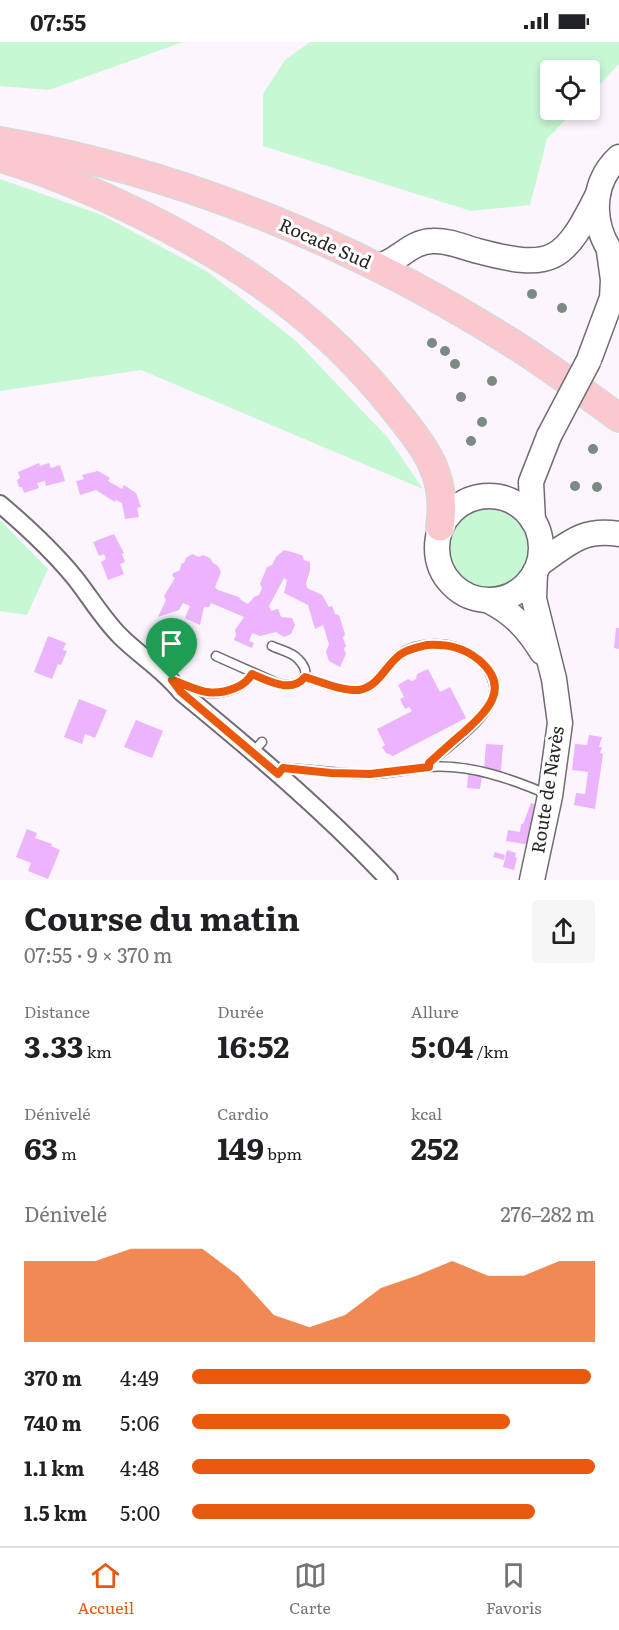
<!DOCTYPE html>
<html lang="fr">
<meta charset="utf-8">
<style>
:root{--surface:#fff;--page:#f6f6f6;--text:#202124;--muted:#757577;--line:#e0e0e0;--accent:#ea580c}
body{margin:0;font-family:Literata,serif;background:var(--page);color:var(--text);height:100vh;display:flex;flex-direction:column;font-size:22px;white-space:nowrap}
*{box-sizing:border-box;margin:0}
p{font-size:20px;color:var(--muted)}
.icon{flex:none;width:33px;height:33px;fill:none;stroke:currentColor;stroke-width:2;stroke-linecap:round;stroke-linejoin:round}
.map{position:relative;height:838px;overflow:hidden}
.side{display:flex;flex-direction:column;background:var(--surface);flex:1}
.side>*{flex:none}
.buttons{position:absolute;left:540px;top:18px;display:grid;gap:12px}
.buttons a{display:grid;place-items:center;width:60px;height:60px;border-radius:6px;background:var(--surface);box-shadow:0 3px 9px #0003;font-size:30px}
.pin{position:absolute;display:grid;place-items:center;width:51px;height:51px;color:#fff;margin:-62px -26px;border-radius:50% 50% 50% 0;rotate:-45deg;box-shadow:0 0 6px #0007}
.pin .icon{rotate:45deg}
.round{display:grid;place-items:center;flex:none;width:63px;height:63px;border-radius:6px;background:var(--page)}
.summary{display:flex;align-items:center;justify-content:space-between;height:102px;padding:0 24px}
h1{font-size:33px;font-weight:700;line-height:45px}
.stats{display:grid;grid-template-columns:repeat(3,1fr);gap:9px;height:102px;padding:6px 24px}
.stats div{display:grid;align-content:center}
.stats b{font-size:30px;font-weight:700}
.stats small{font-size:16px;font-weight:400}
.stats p{font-size:16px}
.chart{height:168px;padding:12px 24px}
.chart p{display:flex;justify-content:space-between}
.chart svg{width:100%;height:108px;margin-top:6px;fill:var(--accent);opacity:.7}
ul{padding:0 24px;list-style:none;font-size:20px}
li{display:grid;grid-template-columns:96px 72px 1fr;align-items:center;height:45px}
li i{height:15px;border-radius:8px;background:var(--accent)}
.status{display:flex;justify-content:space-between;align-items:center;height:42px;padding:0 30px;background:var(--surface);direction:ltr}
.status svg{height:16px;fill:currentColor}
.tabs{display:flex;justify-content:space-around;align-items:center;height:84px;border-top:2px solid var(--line);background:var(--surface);font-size:16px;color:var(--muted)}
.tabs a{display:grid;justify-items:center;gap:3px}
.tabs .on{color:var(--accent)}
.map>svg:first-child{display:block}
.green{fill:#c6f8d4}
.building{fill:#ecb4fc}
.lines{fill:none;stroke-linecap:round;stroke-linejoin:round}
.lane-casing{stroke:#726b74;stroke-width:11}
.street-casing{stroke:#726b74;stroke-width:20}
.secondary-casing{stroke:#726b74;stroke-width:27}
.primary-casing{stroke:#d8d8d8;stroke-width:30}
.lane{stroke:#fff;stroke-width:8}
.street{stroke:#fff;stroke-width:16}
.secondary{stroke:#fff;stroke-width:24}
.primary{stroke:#fbc8d0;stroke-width:27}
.secondary-bridge-casing{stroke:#726b74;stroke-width:27;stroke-linecap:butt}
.secondary-bridge{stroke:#fff;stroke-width:24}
.tree{fill:#7b8b83}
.route-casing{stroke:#fff;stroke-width:12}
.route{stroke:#ea580c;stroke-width:8}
.labels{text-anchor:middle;stroke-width:6;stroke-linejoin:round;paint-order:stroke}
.street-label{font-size:18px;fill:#272528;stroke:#fff}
</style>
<div class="status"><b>07:55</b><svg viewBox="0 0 49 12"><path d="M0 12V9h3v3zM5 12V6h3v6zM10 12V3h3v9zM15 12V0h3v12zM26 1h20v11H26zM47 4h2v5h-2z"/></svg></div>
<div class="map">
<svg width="619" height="838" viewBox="0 0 619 838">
<rect width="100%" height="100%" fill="#fcf5fe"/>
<g class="green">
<polygon points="0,0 183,0 49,48 0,44"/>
<polygon points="310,0 619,0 619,22 590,53 590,28 550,28 550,68 575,68 547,97 530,163 471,169 263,104 263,52 285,18"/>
<polygon points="0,137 102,173 208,230 296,299 389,397 423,447 141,328 0,349"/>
<circle cx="489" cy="506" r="42"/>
<polygon points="0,478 48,527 27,573 0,569"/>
</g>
<g class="building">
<polygon points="39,421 40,424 49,421 51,426 60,423 65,439 46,444 45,439 37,441 39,446 24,451 22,445 19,445 17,438 20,436 18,430"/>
<polygon points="98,429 110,436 108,439 122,447 124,443 136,451 141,465 137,466 139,475 125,477 122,461 116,458 115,460 96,448 80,453 76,439 84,437 82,433"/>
<polygon points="114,492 124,511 122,512 125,520 120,522 124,532 108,538 101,520 106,517 104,512 99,514 93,500"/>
<polygon points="284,508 302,513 304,518 310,520 310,528 306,541 307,546 322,553 329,565 332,564 335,572 339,573 345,592 343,596 346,604 344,607 346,612 340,625 329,619 326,610 329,602 323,583 315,587 308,563 284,551 287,538 284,536 269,564 271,569 278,567 281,575 292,576 295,583 291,592 284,595 276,590 260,594 252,591 249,599 254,601 252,606 234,598 236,593 235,588 244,575 211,561 209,565 204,565 200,583 185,576 190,564 183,561 179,568 158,575 166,558 164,554 175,536 172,534 173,531 179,529 182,521 184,521 186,516 192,512 199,515 203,513 210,516 213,521 218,524 221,530 215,545 218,548 239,555 241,558 248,562 254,555 259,553 262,546 260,542 267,525 272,523 276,515"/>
<polygon points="616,586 619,586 619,607 614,606"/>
<polygon points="48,594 66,601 63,608 67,609 61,623 58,622 52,637 34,630"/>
<polygon points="428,627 440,650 450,645 466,676 393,714 386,711 382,705 385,703 377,687 412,669 409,665 405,667 400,657 404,655 398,643 408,637 412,639 416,637 417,632"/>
<polygon points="79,657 107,668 95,696 85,692 82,702 64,695"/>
<polygon points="136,678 163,689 152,716 124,705"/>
<polygon points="589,693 602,695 599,705 602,705 600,711 603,712 595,767 574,763 576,751 585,752 588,730 572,728 575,702 587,703"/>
<polygon points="486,702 503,703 501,729 484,728"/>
<polygon points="468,733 482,734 480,747 467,746"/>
<polygon points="531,761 538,763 530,803 506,799 508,788 520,790 521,782 523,782"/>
<polygon points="27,787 37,791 35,796 52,802 51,804 60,808 48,837 28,829 31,821 16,815"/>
<polygon points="507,808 516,811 515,815 517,816 514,828 503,825"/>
<polygon points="495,810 505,813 504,818 493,815"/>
</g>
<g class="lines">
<defs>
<g id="lane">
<path d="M216,614L279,642C298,646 316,635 298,617C292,610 280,608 272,604"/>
<path d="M305,635C321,640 341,649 358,648C378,646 385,624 399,613C417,599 450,599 469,611C481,618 491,628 494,643C499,670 448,704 429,721V725"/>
<path d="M175,639C184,642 192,648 201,650C219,654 244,648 252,631"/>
<polyline points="253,710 262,700"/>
<path d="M278,732L283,726C313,727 341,733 370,732C390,732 409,727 429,725C470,722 512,737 549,753"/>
</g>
<path id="street" d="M0,462C27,485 53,509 75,536C90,555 103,577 120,594C140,614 164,628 181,650C253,709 325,770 389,838"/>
<g id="secondary">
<path d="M619,115C587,144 592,191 619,220"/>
<path d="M376,225C397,221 410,199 433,199C448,198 463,205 478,209C553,229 564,220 598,152"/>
<polyline points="590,315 612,256 613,238 609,209"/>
<circle cx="489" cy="506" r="52"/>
<polyline points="533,479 531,440 549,394"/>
<path d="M539,522C568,502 582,486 619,492"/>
<path d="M489,559C513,571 528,587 542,610"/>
<polyline points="532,838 550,754 560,681 554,637 534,557 535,530"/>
</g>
<g id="primary">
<path d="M0,99C182,130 359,204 515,303C551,326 585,351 619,376"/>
<path d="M0,116C50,130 97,151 144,174C244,224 323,278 394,367C425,406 448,433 440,485"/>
</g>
</defs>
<use href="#lane" class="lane-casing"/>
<use href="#street" class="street-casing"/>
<use href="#secondary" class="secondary-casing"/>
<use href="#primary" class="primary-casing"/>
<use href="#lane" class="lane"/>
<use href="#street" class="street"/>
<use href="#secondary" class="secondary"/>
<use href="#primary" class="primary"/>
<defs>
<polyline id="secondary-bridge" points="549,394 589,318"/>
</defs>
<use href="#secondary-bridge" class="secondary-bridge-casing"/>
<use href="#secondary-bridge" class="secondary-bridge"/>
</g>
<g class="tree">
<circle cx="532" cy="252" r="5"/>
<circle cx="562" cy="266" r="5"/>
<circle cx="432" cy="301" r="5"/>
<circle cx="445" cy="309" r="5"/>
<circle cx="455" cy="322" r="5"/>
<circle cx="492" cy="339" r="5"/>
<circle cx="461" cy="355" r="5"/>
<circle cx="482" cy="380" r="5"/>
<circle cx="471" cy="399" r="5"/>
<circle cx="593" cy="407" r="5"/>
<circle cx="575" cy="444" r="5"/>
<circle cx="597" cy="445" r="5"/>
</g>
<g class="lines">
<defs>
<path id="route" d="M427,603C447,602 463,605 479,618C512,646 487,669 464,690C452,700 441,710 429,721V725L370,732L331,731L283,726L278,732L181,650L172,638C196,646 208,657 235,646C243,643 248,639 252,632C269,639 291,652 305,635C321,640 342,649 359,648C379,645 386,622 401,612C408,607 418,605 427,603Z"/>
</defs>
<use href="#route" class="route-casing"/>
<use href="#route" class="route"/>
</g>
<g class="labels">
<g class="street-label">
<text transform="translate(325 202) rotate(24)" y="6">Rocade Sud</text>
<text transform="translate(548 748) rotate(-81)" y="6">Route de Navès</text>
</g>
</g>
</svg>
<div class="buttons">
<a><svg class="icon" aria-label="locate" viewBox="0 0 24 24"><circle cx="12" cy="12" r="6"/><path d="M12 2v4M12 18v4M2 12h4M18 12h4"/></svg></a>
</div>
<div class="pin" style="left:172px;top:638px;background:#1e9e55"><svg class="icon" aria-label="arrive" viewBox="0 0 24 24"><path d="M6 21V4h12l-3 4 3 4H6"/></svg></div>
</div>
<section class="side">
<div class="summary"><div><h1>Course du matin</h1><p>07:55 · 9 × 370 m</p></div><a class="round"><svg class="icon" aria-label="share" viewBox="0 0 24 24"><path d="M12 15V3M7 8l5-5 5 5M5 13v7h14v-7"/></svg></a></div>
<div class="stats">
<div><p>Distance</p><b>3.33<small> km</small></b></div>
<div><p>Durée</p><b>16:52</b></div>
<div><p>Allure</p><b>5:04<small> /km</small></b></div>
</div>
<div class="stats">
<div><p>Dénivelé</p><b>63<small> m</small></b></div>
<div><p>Cardio</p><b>149<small> bpm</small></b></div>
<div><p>kcal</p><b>252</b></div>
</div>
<div class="chart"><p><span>Dénivelé</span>276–282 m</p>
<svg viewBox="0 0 160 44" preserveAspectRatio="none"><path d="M0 44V11L10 11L20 11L30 6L40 6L50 6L60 17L70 33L80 38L90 33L100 22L110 17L120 11L130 17L140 17L150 11L160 11V44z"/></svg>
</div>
<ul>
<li><b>370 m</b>4:49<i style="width:99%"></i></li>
<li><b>740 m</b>5:06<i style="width:79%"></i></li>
<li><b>1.1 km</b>4:48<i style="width:100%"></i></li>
<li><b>1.5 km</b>5:00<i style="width:85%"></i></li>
</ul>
</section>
<nav class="tabs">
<a class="on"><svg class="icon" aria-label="home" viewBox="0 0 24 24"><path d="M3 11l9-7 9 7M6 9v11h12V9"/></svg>Accueil</a>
<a><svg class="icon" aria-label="map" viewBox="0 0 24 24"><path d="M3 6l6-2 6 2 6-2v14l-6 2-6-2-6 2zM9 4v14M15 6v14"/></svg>Carte</a>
<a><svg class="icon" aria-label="saved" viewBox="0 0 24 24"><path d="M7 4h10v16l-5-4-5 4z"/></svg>Favoris</a>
</nav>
